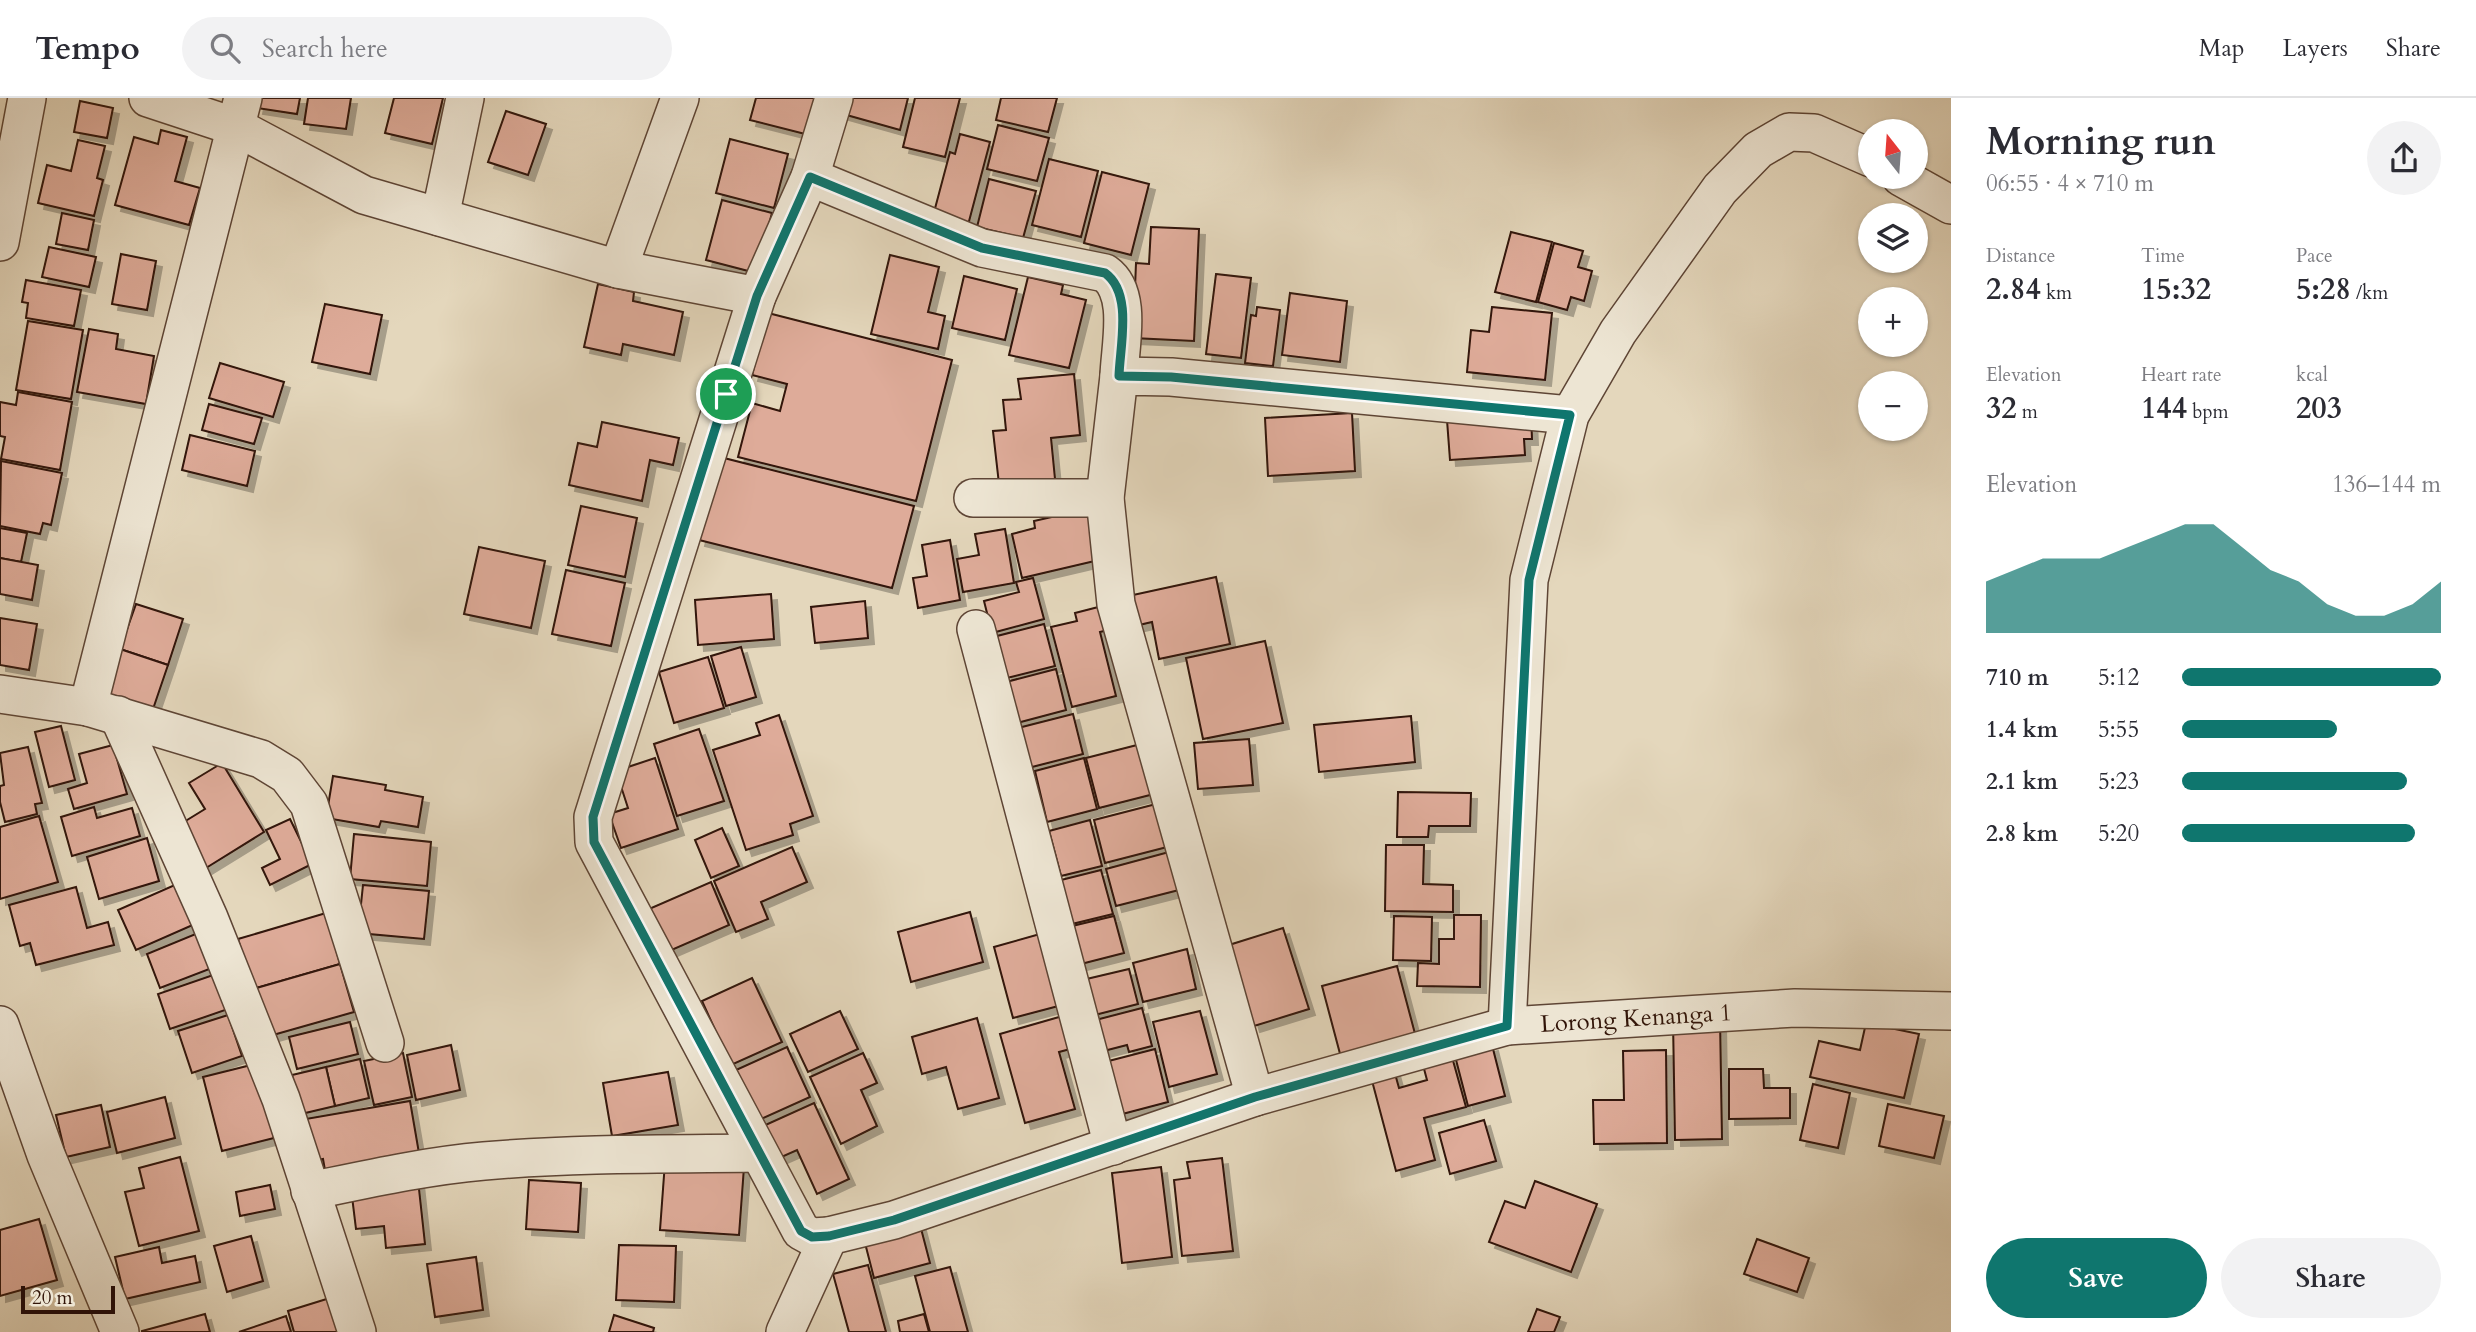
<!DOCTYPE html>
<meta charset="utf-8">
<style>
:root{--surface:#fff;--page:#f2f2f3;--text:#2b2b33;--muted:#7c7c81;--line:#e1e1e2;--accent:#0f766e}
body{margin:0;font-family:Cardo,serif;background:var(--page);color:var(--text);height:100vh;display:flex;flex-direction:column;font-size:26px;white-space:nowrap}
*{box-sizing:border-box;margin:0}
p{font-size:23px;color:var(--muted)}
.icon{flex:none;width:38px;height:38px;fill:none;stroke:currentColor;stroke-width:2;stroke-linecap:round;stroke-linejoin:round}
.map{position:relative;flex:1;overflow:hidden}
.drawer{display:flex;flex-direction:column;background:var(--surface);width:525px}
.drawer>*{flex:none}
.needle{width:46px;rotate:343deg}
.buttons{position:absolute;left:1858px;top:21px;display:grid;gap:14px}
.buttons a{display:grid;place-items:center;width:70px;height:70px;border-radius:50%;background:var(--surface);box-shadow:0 2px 5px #0004;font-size:35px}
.scale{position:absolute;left:21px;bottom:18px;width:94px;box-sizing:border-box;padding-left:7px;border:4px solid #311408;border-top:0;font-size:19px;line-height:24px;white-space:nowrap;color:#311408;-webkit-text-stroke:5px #ede5d3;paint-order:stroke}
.pin{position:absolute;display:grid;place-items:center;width:60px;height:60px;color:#fff;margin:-30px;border:4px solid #fff;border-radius:50%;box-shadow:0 2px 7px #0007}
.round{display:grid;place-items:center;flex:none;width:74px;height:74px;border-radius:37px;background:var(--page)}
.summary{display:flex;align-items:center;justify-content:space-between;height:119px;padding:0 35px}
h1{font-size:38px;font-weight:700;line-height:52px}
.stats{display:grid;grid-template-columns:repeat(3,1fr);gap:10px;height:119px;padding:7px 35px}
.stats div{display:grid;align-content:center}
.stats b{font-size:30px;font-weight:700}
.stats small{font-size:19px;font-weight:400}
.stats p{font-size:19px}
.chart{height:196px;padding:14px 35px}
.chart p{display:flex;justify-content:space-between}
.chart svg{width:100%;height:126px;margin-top:7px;fill:var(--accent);opacity:.7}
.button{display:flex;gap:14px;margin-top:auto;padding:14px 35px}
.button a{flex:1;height:80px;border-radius:42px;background:var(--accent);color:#fff;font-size:28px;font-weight:700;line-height:80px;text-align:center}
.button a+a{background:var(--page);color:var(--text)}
ul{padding:0 35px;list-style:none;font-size:23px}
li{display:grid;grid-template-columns:112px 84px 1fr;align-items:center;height:52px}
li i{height:18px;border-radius:9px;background:var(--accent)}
header{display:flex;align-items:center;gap:42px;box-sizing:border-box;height:98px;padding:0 35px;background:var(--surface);border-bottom:2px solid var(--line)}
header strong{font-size:33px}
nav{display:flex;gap:38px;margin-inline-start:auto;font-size:24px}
.search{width:490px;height:63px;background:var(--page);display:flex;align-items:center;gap:18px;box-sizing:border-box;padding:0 24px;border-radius:38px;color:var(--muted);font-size:26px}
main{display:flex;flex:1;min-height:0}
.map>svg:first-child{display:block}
.building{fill:#deab99;stroke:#311408;stroke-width:2;filter:url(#shadow)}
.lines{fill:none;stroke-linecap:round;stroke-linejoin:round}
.street-casing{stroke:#5e4535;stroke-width:40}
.street{stroke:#ede5d3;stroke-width:37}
.route-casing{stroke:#fff;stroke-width:14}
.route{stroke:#0f766e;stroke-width:9}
.labels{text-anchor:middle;stroke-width:7;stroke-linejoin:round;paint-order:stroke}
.street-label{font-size:24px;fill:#311408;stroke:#ede5d3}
</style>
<header>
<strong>Tempo</strong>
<div class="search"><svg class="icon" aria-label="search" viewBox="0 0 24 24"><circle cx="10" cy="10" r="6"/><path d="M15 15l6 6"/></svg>Search here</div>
<nav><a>Map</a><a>Layers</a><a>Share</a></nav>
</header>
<main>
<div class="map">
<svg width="1951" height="1234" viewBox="0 0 1951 1234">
<defs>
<filter id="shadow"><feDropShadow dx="6" dy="6" stdDeviation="0" flood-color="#0004"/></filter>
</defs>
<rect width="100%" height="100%" fill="#e4d7bc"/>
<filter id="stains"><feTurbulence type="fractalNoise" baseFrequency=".00286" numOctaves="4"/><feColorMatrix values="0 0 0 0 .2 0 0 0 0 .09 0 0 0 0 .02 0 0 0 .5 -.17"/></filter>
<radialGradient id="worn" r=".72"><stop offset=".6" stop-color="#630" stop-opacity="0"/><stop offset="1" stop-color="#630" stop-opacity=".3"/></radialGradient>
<g class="building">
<polygon points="259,0 300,0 297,16 257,10"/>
<polygon points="308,0 351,0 346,31 304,26"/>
<polygon points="394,0 443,0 432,46 385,35"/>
<polygon points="756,0 822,0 813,38 750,22"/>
<polygon points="847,0 908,0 900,32 843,16"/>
<polygon points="915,0 960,0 945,59 903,49"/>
<polygon points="1001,0 1057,0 1048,34 996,22"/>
<polygon points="80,3 113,10 107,40 74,34"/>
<polygon points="506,13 546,26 528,77 488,64"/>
<polygon points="998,27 1049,40 1037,83 987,71"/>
<polygon points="161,32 187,39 175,83 200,90 189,127 115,107 134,39 158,46"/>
<polygon points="960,36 990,44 968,127 933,118 950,54 955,56"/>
<polygon points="730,41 788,56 774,110 716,95"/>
<polygon points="78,42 105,48 97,80 103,82 94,118 38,105 47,67 71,73"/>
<polygon points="1049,61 1098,73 1081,139 1032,127"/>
<polygon points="1102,74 1149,86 1131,157 1084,145"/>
<polygon points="989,81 1036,93 1023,140 977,129"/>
<polygon points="722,102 772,115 756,175 706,162"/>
<polygon points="62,115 94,122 88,152 56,146"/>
<polygon points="1151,129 1199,131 1194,243 1133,240 1136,165 1149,166"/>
<polygon points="1511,134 1552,144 1536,204 1495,194"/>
<polygon points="1554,145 1583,153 1578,169 1592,173 1584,203 1571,199 1567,212 1538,204"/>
<polygon points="49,149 96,159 89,189 42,179"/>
<polygon points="121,156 156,163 147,212 112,206"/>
<polygon points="890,157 939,169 928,214 945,218 938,251 871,236"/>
<polygon points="1216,176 1251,180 1241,260 1206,256"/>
<polygon points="964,178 1017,191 1005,242 952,230"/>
<polygon points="1028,179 1063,187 1061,196 1086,202 1069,270 1009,257"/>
<polygon points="26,182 81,192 74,228 26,220 28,205 22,204"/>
<polygon points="598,186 634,194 633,203 683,214 674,257 623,246 621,257 584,249"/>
<polygon points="1290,195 1347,203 1340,264 1282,257"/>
<polygon points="325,206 382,217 370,276 312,264"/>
<polygon points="1257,209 1280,212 1273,268 1245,265 1251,217 1256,218"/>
<polygon points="1492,209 1552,215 1545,282 1467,274 1471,232 1489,234"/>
<polygon points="768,215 952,262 916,403 738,359 752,305 780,313 787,286 752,277"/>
<polygon points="28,223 83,232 71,301 16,292"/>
<polygon points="89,231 118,236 116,251 154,258 146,306 77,294"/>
<polygon points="220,265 284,284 273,319 209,300"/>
<polygon points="1074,276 1080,337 1051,340 1055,381 999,386 993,333 1006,332 1003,302 1021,301 1018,281"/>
<polygon points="18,294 72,304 60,372 1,361 5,339 0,338 0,304 16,307"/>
<polygon points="209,306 262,320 254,346 202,332"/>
<polygon points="1352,315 1355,373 1268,378 1265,320"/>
<polygon points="1531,317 1532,341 1524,341 1525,357 1450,362 1447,322"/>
<polygon points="602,324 679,340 673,367 650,362 642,403 569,387 578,345 597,349"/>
<polygon points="190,337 255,353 247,388 182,372"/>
<polygon points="720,359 914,408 892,490 699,442"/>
<polygon points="1,363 62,375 51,427 43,425 40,436 0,428"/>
<polygon points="581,408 637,420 625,479 568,467"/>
<polygon points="1087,411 1099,462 1022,480 1012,436 1035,430 1034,423"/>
<polygon points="0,430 27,435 21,464 0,460"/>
<polygon points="1005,431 1014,485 963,494 957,461 979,457 975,436"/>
<polygon points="950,442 960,502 918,510 913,480 927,478 922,447"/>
<polygon points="479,449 545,463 531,530 464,516"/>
<polygon points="0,460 38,467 32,502 0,496"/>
<polygon points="566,472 625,485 611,548 552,536"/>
<polygon points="1216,479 1230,546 1159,561 1152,524 1139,527 1133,497"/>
<polygon points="1033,480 1044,521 992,535 984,503 1019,494 1016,484"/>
<polygon points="771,496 774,541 698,547 695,502"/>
<polygon points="865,503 868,540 815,545 811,509"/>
<polygon points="136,506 183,521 168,567 120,551"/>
<polygon points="1110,506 1116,530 1100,534 1116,598 1072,609 1051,529 1077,523 1075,515"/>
<polygon points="0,520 37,526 29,572 0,567"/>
<polygon points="1044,526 1055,568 1007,580 997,538"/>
<polygon points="1265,543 1283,625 1203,641 1186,560"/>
<polygon points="741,549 756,599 726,608 711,558"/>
<polygon points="120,551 168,567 152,614 105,598"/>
<polygon points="708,559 724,610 674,625 659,574"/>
<polygon points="1056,571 1066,612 1017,625 1006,584"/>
<polygon points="1073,616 1083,656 1028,670 1018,630"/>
<polygon points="779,617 813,718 790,726 793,737 746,752 713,652 760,637 756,625"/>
<polygon points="1411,618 1415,664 1319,674 1314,627"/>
<polygon points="61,628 75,682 49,689 35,634"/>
<polygon points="699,631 724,703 677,718 654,646"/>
<polygon points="1249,641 1253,687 1198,691 1194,645"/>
<polygon points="1141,646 1154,696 1099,710 1086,660"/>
<polygon points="113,647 127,696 74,711 68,691 87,685 79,656"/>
<polygon points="28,649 42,705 35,706 37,716 5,724 0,704 0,688 4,687 0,655"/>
<polygon points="655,660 678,731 621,750 609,716 628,710 616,673"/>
<polygon points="1084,660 1097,711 1047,724 1035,673"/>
<polygon points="222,665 264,734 206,770 179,727 205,711 189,685"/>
<polygon points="333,678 386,687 385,692 423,699 418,729 381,723 379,729 326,720"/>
<polygon points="1398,694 1471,695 1470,728 1429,728 1428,739 1397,739"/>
<polygon points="1160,705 1171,748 1105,765 1094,722"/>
<polygon points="94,709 97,720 132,710 140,738 72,758 61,719"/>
<polygon points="39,718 58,784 0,801 0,729"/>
<polygon points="290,721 312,766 270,787 262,770 280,761 266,732"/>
<polygon points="1090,722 1102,768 1061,778 1049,733"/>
<polygon points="722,730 739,768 711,780 695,742"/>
<polygon points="354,736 431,744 427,788 350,781"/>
<polygon points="147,740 159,783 99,801 87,759"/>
<polygon points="1386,747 1424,747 1423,786 1453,787 1453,814 1385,813"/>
<polygon points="792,749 807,784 761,804 768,821 736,834 714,783"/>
<polygon points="1169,754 1179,792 1116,808 1106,771"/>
<polygon points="1101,772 1113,816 1072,826 1061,782"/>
<polygon points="711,784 729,827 667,854 649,811"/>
<polygon points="177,786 195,826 136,852 118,812"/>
<polygon points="363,787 429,793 424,841 358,835"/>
<polygon points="76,789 87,830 108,824 114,847 36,867 30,845 20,848 9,807"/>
<polygon points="970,814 983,864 911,884 898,834"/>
<polygon points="326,815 340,866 253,891 238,841"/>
<polygon points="1454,817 1481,817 1480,889 1417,888 1418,865 1439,866 1439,841 1454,841"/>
<polygon points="1114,818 1124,855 1077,867 1068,829"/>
<polygon points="1394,818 1432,819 1431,863 1393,862"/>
<polygon points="1283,830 1309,911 1254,928 1229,847"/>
<polygon points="1047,834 1066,906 1013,920 994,849"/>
<polygon points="198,835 212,870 160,890 147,856"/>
<polygon points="1187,851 1196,891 1143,904 1133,865"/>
<polygon points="340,866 354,914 266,939 253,891"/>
<polygon points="1397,868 1418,947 1343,967 1322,888"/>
<polygon points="1129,871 1138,906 1087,919 1078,883"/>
<polygon points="219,875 231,910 170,931 158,896"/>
<polygon points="752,880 782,944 731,967 702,903"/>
<polygon points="1142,910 1152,948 1129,954 1127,947 1092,956 1084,925"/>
<polygon points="840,913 858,951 808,974 790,936"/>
<polygon points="1200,913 1217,976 1169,989 1153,924"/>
<polygon points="228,917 242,958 192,975 178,933"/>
<polygon points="1066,917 1074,950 1059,954 1075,1011 1025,1025 1000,936"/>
<polygon points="977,920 999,1000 958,1011 946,969 922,976 912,939"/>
<polygon points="1720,921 1722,1041 1675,1042 1673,922"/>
<polygon points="350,924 358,956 297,971 289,939"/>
<polygon points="1866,925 1919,936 1904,1000 1810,979 1819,943 1860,952"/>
<polygon points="451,947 460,992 416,1002 407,957"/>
<polygon points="1492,947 1505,998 1468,1008 1455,958"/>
<polygon points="787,949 810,999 759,1022 736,972"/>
<polygon points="1155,951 1168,1004 1111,1019 1097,966"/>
<polygon points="1666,952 1667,1045 1594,1046 1593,1002 1624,1002 1623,953"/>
<polygon points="403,955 412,999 374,1007 364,963"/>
<polygon points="863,955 877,985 861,992 877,1028 841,1046 810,979"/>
<polygon points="1452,959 1466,1009 1424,1020 1435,1062 1396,1073 1371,979 1394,972 1399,990 1427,982 1423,967"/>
<polygon points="360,961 369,1000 335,1008 326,969"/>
<polygon points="255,966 274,1040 222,1053 203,979"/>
<polygon points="326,969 335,1008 301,1016 292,977"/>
<polygon points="1729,971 1763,971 1764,990 1790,990 1790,1020 1729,1021"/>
<polygon points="668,974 678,1027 612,1038 603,985"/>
<polygon points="1813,986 1850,995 1838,1050 1800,1042"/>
<polygon points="165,999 175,1040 117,1055 107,1014"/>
<polygon points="410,1003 420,1061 326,1078 323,1061 307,1064 300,1022"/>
<polygon points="814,1005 849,1081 817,1096 797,1052 777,1061 761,1029"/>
<polygon points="1888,1006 1944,1018 1934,1060 1879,1048"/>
<polygon points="101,1007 110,1049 66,1059 56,1017"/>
<polygon points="1484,1022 1496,1063 1450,1076 1439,1035"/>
<polygon points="180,1059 199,1133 139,1148 125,1094 144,1090 139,1070"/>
<polygon points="1222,1060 1233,1153 1182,1158 1174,1082 1190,1080 1187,1064"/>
<polygon points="665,1064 744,1069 739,1137 660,1132"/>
<polygon points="1161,1069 1172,1159 1122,1165 1112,1075"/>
<polygon points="418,1082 425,1146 386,1150 384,1128 356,1131 351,1090"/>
<polygon points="529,1082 581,1085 578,1134 526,1131"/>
<polygon points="1535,1083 1597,1106 1571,1174 1489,1144 1505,1103 1525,1110"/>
<polygon points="270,1087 275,1111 240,1118 236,1094"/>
<polygon points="918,1119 930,1165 874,1180 865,1145"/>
<polygon points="39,1121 57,1182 0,1198 0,1132"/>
<polygon points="251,1138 263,1183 227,1194 214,1148"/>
<polygon points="1757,1141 1809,1160 1797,1194 1744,1176"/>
<polygon points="619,1147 676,1148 674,1204 616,1202"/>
<polygon points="159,1149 162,1165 195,1158 200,1184 125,1201 115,1159"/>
<polygon points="476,1159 483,1212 435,1219 427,1166"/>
<polygon points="868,1167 886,1234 849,1234 833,1176"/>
<polygon points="950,1169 968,1234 930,1234 915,1178"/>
<polygon points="333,1199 343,1234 294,1234 288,1213"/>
<polygon points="1537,1211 1560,1219 1554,1234 1528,1234"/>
<polygon points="205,1216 210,1234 142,1234 142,1233"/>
<polygon points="924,1216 929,1234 900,1234 898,1223"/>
<polygon points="614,1217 654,1230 653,1234 609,1234"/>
<polygon points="286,1218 291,1234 239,1234"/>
</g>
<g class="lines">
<defs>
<g id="street">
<polyline points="148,0 236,29 364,97 618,171 757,198"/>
<path d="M810,79L982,150L1105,175C1133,195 1120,247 1119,278"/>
<polyline points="1901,79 1951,107"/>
<polyline points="440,119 465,0"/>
<polyline points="0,144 27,0"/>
<polyline points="618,171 680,0"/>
<polyline points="973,400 1105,400"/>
<polyline points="976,531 1113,1048"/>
<polyline points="0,596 88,609 261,661 287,677 309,706 385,945"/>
<polyline points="88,609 243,0"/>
<polyline points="118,617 209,820 281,1001 357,1234"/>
<polyline points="0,927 46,1057 120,1234"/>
<polyline points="1507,928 1529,482 1570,317 1618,234 1720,91 1758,52 1789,34 1814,35 1871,60"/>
<polyline points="1255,999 1116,506 1105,400 1119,278 1171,279 1570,317"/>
<path d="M310,1093C368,1081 426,1068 484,1063C575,1055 667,1056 758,1055"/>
<polyline points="829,1138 812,1139 801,1133 594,744 593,719 757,198 810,79 834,0"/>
<path id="s1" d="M785,1234L829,1138L894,1122L1255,999L1507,928L1795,910L1951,913"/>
</g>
</defs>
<use href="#street" class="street-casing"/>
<use href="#street" class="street"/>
</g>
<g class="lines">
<defs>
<path id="route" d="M810,79L982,150L1105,175C1133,195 1120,247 1119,278L1171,279L1570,317L1529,482L1507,928L1255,999L894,1122L829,1138L812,1139L801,1133L594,744L593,719L757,198Z"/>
</defs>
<use href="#route" class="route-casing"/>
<use href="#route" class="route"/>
</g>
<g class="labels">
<g class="street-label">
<text dy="8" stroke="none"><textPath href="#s1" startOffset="945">Lorong Kenanga 1</textPath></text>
</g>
</g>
<rect width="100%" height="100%" filter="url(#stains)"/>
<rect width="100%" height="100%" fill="url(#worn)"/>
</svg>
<div class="buttons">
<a><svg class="needle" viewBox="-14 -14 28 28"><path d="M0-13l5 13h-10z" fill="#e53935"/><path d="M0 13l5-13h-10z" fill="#7c7c81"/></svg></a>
<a><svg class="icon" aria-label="layers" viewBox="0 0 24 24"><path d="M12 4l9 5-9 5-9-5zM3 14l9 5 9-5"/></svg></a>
<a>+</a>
<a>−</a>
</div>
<div class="scale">20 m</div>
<div class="pin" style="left:726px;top:296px;background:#1e9e55"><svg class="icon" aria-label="arrive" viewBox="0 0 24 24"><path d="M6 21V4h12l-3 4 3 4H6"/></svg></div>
</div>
<section class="drawer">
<div class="summary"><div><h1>Morning run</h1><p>06:55 · 4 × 710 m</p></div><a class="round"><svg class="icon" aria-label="share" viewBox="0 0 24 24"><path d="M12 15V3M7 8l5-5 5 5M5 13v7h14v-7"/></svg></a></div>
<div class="stats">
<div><p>Distance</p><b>2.84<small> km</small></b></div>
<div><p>Time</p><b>15:32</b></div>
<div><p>Pace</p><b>5:28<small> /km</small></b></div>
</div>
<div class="stats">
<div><p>Elevation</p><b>32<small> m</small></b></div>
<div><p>Heart rate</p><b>144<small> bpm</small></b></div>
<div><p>kcal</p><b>203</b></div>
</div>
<div class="chart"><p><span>Elevation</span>136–144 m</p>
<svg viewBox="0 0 160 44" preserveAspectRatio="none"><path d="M0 44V26L10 22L20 18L30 18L40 18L50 14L60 10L70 6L80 6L90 14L100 22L110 26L120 34L130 38L140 38L150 34L160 26V44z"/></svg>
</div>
<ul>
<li><b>710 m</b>5:12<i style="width:100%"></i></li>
<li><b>1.4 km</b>5:55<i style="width:60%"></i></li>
<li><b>2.1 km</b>5:23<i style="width:87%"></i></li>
<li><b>2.8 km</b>5:20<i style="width:90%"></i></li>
</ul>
<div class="button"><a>Save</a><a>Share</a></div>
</section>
</main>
